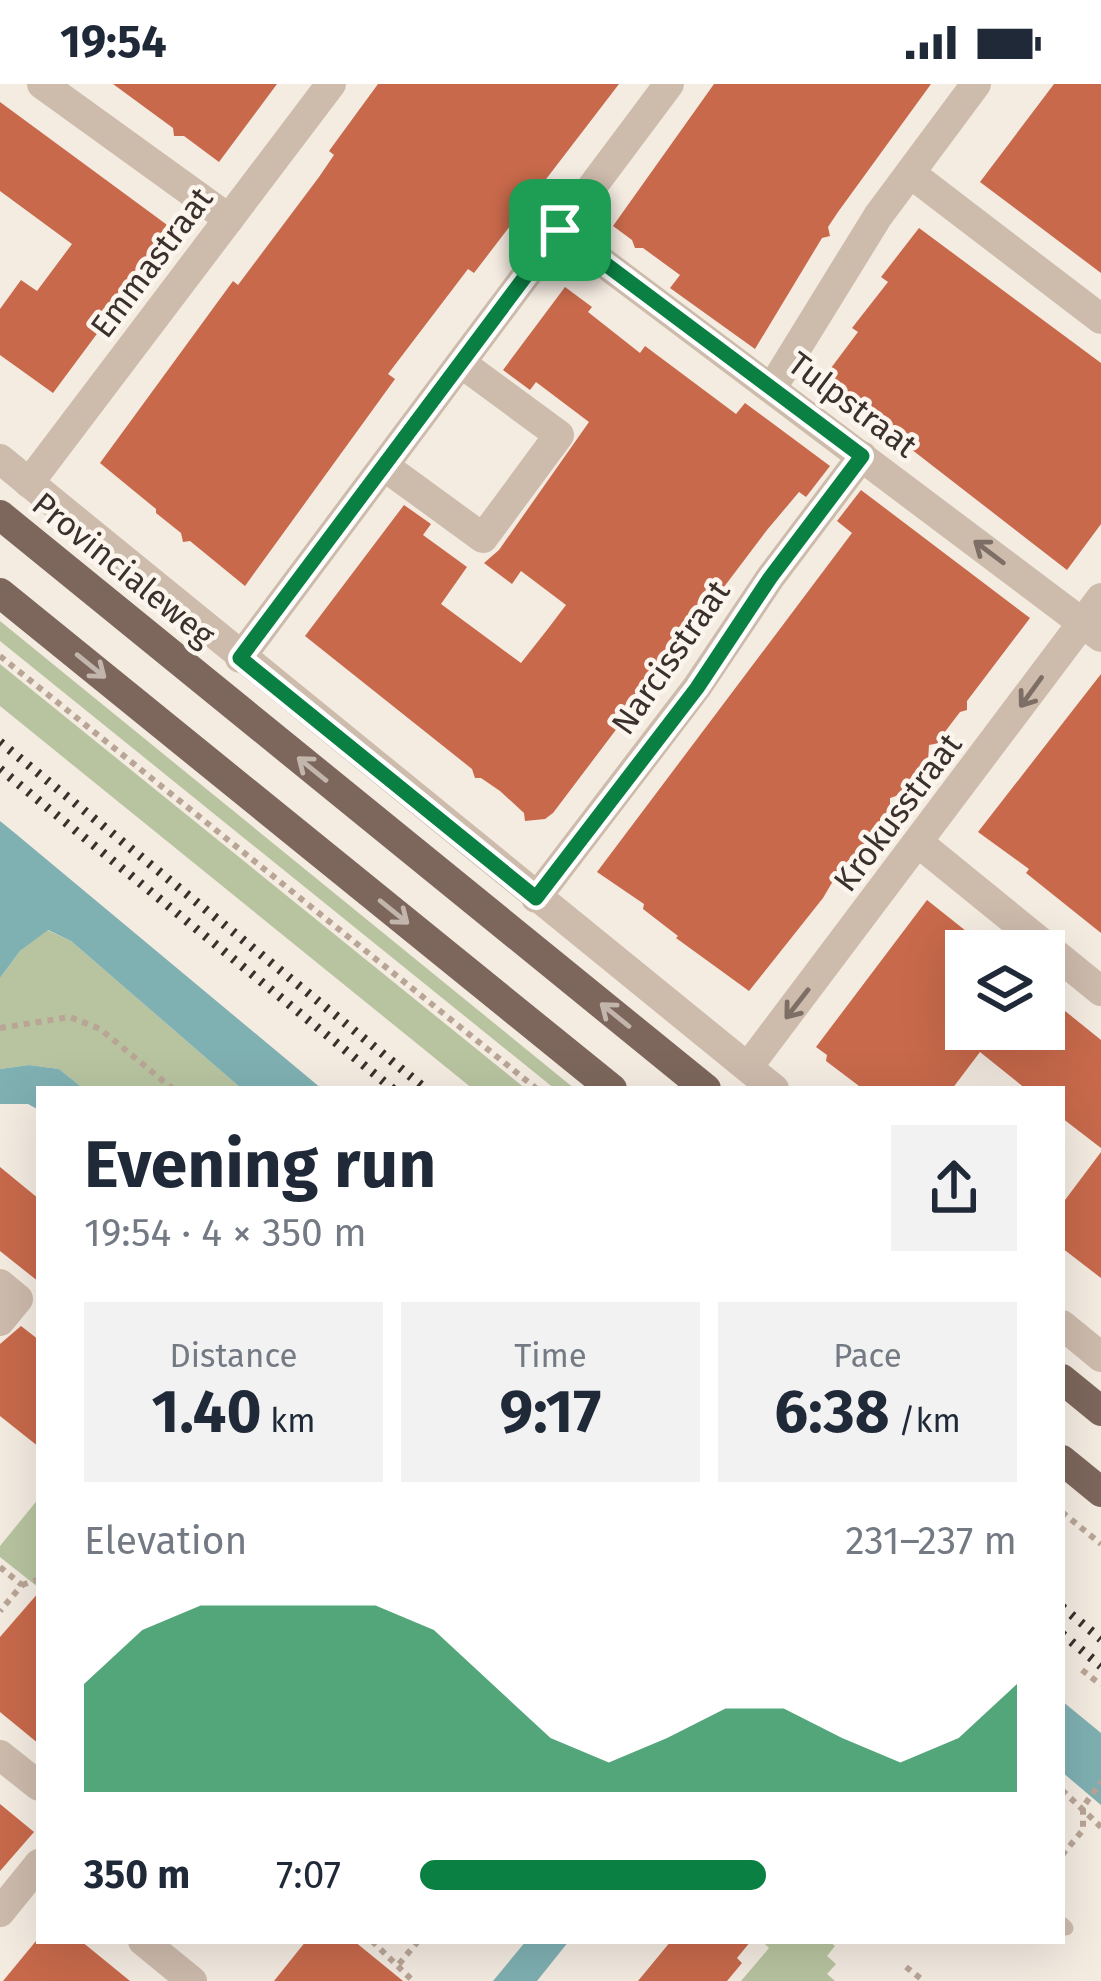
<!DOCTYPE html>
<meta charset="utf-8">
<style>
:root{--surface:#fff;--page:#f2f2f3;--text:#1f2937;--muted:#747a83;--accent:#0b8043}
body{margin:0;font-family:"Fira Sans",sans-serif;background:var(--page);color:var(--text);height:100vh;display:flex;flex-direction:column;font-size:45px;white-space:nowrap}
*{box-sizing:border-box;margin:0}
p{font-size:39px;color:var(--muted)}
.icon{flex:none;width:66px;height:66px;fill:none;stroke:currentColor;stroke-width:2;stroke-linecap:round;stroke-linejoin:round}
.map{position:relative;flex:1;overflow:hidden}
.details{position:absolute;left:36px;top:1002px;width:1029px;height:858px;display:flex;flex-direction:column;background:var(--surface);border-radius:0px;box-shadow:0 12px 48px #0002}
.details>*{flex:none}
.fabs{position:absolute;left:945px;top:846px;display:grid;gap:24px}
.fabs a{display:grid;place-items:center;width:120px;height:120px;border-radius:0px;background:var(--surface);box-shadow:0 12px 48px #0002;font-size:60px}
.pin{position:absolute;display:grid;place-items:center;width:102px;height:102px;color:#fff;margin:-51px;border-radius:24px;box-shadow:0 6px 18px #0006}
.round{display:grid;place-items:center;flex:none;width:126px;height:126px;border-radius:0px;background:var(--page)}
.overview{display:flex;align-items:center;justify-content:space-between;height:204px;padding:0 48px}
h1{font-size:66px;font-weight:700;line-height:90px}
.figures{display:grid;grid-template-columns:repeat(3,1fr);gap:18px;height:204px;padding:12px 48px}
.figures div{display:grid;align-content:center;border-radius:0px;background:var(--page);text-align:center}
.figures b{font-size:60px;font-weight:700}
.figures small{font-size:33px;font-weight:400}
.figures p{font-size:33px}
.chart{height:336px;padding:24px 48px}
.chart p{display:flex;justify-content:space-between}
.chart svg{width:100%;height:216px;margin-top:12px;fill:var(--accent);opacity:.7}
ul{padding:0 48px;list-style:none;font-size:39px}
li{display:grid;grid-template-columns:192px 144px 1fr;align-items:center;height:90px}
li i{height:30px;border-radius:15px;background:var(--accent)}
.status{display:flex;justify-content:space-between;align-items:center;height:84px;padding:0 60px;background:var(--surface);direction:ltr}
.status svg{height:33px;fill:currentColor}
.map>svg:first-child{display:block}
.green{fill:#b8c4a0}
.water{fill:#7fb0b2}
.building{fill:#c8694b}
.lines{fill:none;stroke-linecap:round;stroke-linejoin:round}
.path{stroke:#b9a596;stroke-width:6;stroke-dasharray:6 6;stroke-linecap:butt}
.lane{stroke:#cdbbac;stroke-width:15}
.street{stroke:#cdbbac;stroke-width:30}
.primary{stroke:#7d675c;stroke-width:30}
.rail{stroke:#3b302b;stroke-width:9;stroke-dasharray:3 9;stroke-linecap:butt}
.oneway{stroke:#7d6f65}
.oneway2{stroke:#c2b5ac}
.route-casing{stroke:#fff;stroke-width:24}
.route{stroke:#0b8043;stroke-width:15}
.labels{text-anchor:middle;stroke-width:9;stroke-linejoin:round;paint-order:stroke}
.street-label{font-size:33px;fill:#3b302b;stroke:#fbf5ee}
</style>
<div class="status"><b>19:54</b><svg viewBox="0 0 49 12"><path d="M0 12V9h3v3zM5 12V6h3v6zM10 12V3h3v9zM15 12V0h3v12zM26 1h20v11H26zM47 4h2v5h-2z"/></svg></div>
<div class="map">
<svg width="1101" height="1897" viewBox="0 0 1101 1897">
<rect width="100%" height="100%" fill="#f4ebe1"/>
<g class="green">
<polygon points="0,537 575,1005 555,1005 0,557"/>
<polygon points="0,581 0,580 526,1005 473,1005 0,622"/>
<polygon points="47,846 71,857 242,1005 84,1005 59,985 29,981 0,985 0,894 20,867"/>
<polygon points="39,1414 39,1504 0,1473 0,1462"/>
<polygon points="762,1857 829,1857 835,1862 827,1872 836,1880 827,1890 835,1897 741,1897 769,1864"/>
</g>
<g class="water">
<polygon points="0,737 16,750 322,1005 242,1005 71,857 48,846 20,867 0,894"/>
<polygon points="29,981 59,985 84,1005 39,1005 39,1026 28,1020 0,1020 0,985"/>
<polygon points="1062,1617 1101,1649 1101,1721 1062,1688"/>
<polygon points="526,1857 569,1857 537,1897 493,1897"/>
</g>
<g class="building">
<polygon points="113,0 277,0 219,78 184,52 174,52 173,44"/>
<polygon points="378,0 619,0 474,189 468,185 388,290 395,295 245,502 190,457 183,458 181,449 156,429 156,425 100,379 233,197 238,201 319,93 334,71 329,67"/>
<polygon points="714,0 931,0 838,128 828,143 830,152 822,154 755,265 670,204 680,191 643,164 635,164 632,156 613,142"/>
<polygon points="1054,0 1101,0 1101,189 980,98"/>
<polygon points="0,18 174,146 53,309 0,271 0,225 21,196 37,207 72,160 0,107"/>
<polygon points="919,144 1101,279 1101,440 1067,486 822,296 858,248 852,244 888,198 881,193"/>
<polygon points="565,203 592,223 588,228 640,269 645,262 736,330 745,319 830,382 806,413 799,408 767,446 553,729 545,735 525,737 524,729 500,707 481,694 475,694 472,685 305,552 404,421 431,440 423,451 467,483 441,520 521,579 547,546 566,521 521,487 512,500 484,479 499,466 589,338 536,298 530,306 503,286"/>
<polygon points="861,406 1030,534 967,617 967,626 960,628 944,649 944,658 929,661 928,677 913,690 905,709 890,714 890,729 874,742 866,760 845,786 840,785 823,814 749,907 676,854 678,852 643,825 644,820 597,788 852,449 837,437"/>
<polygon points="1101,590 1101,849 1026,789 1029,785 978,748"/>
<polygon points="927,816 966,847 966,945 1044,945 1044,910 1101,956 1101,1064 1062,1034 1062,1005 1026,1005 980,968 952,1005 863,1005 826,977 827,971 816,963"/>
<polygon points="1101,1068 1101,1194 1062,1164 1062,1120"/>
<polygon points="0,1083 39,1115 39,1198 0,1167"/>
<polygon points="21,1242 39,1256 39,1363 0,1332 0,1260"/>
<polygon points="39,1508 39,1660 0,1628 0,1553"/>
<polygon points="0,1720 34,1748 0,1787"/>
<polygon points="36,1857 81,1857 130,1897 3,1897"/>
<polygon points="306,1857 354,1857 403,1897 274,1897"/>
<polygon points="671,1857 751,1857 737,1874 742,1879 727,1897 638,1897"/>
</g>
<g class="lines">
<g class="path">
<polyline points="0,572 537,1005"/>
<polyline points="0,944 70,933 100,945 173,1005"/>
<polyline points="1062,1428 1101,1460"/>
<polyline points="0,1483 22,1501 0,1527"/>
<polyline points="22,1501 39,1495"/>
<polyline points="1082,1586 1101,1601"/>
<polyline points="1062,1706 1101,1743"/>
<polyline points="1062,1771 1083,1746 1083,1723 1101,1698"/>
<polyline points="372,1857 413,1897"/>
<polyline points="399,1880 418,1857"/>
<polyline points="906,1883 924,1897"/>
</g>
<polyline class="lane" points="1062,1840 1066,1844"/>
<g class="street">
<polyline points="42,0 229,135"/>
<polyline points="910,89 1101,235"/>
<polyline points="560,146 1101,553"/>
<polyline points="772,304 878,132 976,0"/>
<polyline points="0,375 774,1005"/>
<polyline points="384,382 483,454 559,351 461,279"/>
<polyline points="29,399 331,0"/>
<polyline points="240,574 669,0"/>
<polyline points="920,760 1101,907"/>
<polyline points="536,814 697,603 770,494 862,372"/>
<polyline points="748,983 1101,514"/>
<polyline points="0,1200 18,1215 0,1237"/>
<polyline points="1062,1241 1101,1273"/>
<polyline points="0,1671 39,1702"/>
<polyline points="0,1828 39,1780"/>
<polyline points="143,1857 192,1897"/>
</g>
<g class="primary">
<polyline points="0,431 706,1005"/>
<polyline points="0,509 612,1005"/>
<polyline points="1062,1295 1101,1327"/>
<polyline points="1062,1376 1101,1408"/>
</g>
<g class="rail">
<polyline points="0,658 426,1005"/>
<polyline points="0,685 393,1005"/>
<polyline points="1062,1523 1101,1555"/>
<polyline points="1062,1550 1101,1582"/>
</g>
</g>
<defs><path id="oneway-shaft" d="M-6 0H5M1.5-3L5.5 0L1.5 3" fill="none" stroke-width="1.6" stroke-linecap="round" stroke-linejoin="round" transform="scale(3)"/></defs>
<g class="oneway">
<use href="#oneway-shaft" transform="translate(989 468) rotate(-143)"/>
<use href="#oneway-shaft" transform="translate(1031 608) rotate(126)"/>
<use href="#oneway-shaft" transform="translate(797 920) rotate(128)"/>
</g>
<g class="oneway2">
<use href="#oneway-shaft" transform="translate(91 582) rotate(39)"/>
<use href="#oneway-shaft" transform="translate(312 685) rotate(-141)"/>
<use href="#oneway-shaft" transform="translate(394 828) rotate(39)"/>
<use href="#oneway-shaft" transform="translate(615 931) rotate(-141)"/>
</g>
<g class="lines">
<defs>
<polygon id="route" points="560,146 862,372 770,494 697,604 536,814 240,574"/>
</defs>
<use href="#route" class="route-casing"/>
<use href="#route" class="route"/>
</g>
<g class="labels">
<g class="street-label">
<text transform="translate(151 178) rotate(-53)" y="12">Emmastraat</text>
<text transform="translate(853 320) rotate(37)" y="12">Tulpstraat</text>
<text transform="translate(124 485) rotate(39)" y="12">Provincialeweg</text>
<text transform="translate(670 573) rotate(-55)" y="12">Narcisstraat</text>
<text transform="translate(897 728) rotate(-53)" y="12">Krokusstraat</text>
</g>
</g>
</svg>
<div class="fabs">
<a><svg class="icon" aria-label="layers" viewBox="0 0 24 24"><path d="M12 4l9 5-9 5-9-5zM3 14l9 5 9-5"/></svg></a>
</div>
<div class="pin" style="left:560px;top:146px;background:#1e9e55"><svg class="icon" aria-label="arrive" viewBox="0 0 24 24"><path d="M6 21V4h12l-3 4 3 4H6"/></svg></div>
<section class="details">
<div class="overview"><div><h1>Evening run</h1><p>19:54 · 4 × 350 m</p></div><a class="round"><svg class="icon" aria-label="share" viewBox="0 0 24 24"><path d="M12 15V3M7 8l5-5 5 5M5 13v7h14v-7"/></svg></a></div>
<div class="figures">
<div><p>Distance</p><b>1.40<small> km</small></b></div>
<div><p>Time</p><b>9:17</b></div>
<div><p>Pace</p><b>6:38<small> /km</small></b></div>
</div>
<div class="chart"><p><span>Elevation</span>231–237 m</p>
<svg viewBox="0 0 160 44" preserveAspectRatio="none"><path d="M0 44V22L10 11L20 6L30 6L40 6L50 6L60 11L70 22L80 33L90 38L100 33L110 27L120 27L130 33L140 38L150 33L160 22V44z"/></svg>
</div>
<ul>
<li><b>350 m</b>7:07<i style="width:58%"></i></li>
</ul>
</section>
</div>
